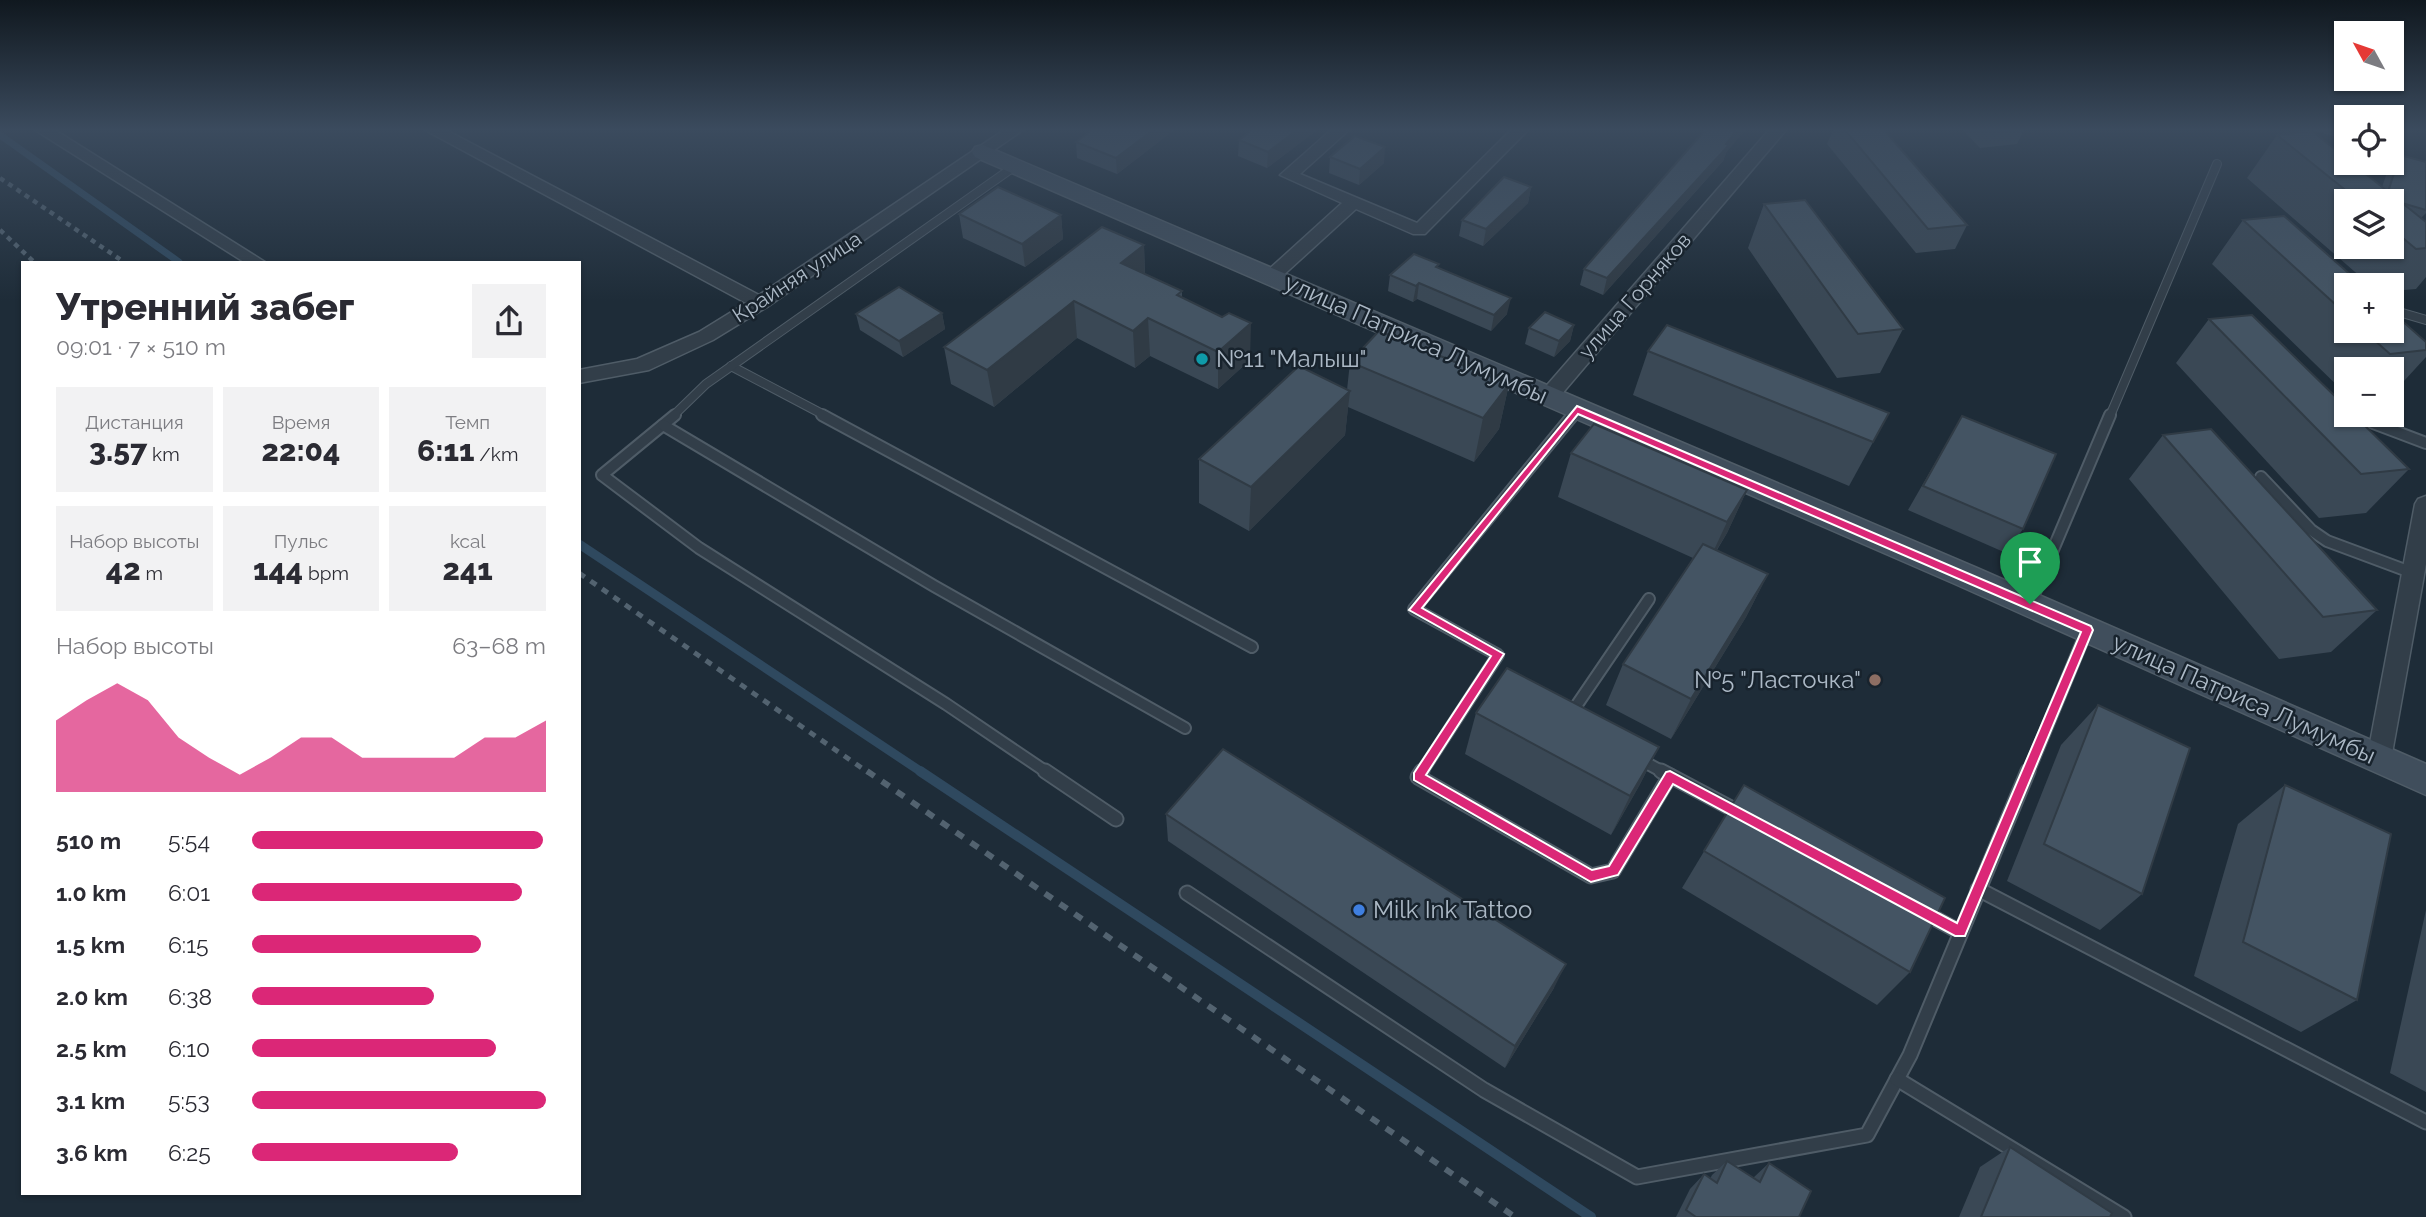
<!DOCTYPE html>
<html lang="ru">
<meta charset="utf-8">
<style>
:root{--surface:#fff;--page:#f2f2f3;--text:#2b2b33;--muted:#7c7c81;--accent:#db2777}
body{margin:0;font-family:Raleway,sans-serif;background:var(--page);color:var(--text);height:100vh;display:flex;flex-direction:column;font-size:26px;white-space:nowrap}
*{box-sizing:border-box;margin:0}
p{font-size:23px;color:var(--muted)}
.icon{flex:none;width:38px;height:38px;fill:none;stroke:currentColor;stroke-width:2;stroke-linecap:round;stroke-linejoin:round}
.map{position:relative;flex:1;overflow:hidden}
.panel{position:absolute;left:21px;top:261px;width:560px;height:934px;display:flex;flex-direction:column;background:var(--surface);border-radius:0px;box-shadow:0 2px 5px #0004}
.panel>*{flex:none}
.needle{width:46px;rotate:310deg}
.tools{position:absolute;left:2334px;top:21px;display:grid;gap:14px}
.tools a{display:grid;place-items:center;width:70px;height:70px;border-radius:0px;background:var(--surface);box-shadow:0 2px 5px #0004;font-size:35px}
.pin{position:absolute;display:grid;place-items:center;width:60px;height:60px;color:#fff;margin:-72px -30px;border-radius:50% 50% 50% 0;rotate:-45deg;box-shadow:0 0 7px #0007}
.pin .icon{rotate:45deg}
.round{display:grid;place-items:center;flex:none;width:74px;height:74px;border-radius:0px;background:var(--page)}
.overview{display:flex;align-items:center;justify-content:space-between;height:119px;padding:0 35px}
h1{font-size:38px;font-weight:800;line-height:52px}
.figures{display:grid;grid-template-columns:repeat(3,1fr);gap:10px;height:119px;padding:7px 35px}
.figures div{display:grid;align-content:center;border-radius:0px;background:var(--page);text-align:center}
.figures b{font-size:30px;font-weight:800}
.figures small{font-size:19px;font-weight:400}
.figures p{font-size:19px}
.chart{height:196px;padding:14px 35px}
.chart p{display:flex;justify-content:space-between}
.chart svg{width:100%;height:126px;margin-top:7px;fill:var(--accent);opacity:.7}
ul{padding:0 35px;list-style:none;font-size:23px}
li{display:grid;grid-template-columns:112px 84px 1fr;align-items:center;height:52px}
li i{height:18px;border-radius:9px;background:var(--accent)}
.map>svg:first-child{display:block}
.lines{fill:none;stroke-linecap:round;stroke-linejoin:round}
.stream-far2{stroke:#2f495f;stroke-width:7}
.stream-far1{stroke:#2f495f;stroke-width:9}
.stream{stroke:#2f495f;stroke-width:10}
.lane-far2-casing{stroke:#4f5c67;stroke-width:10}
.lane-far1-casing{stroke:#4f5c67;stroke-width:14}
.lane-casing{stroke:#4f5c67;stroke-width:17}
.street-casing{stroke:#4f5c67;stroke-width:3}
.secondary-casing{stroke:#4f5c67;stroke-width:3}
.lane-far2{stroke:#323e49;stroke-width:8}
.lane-far1{stroke:#323e49;stroke-width:10}
.lane{stroke:#323e49;stroke-width:13}
.street{fill:#323e49;fill-rule:evenodd}
.secondary{fill:#404e5c;fill-rule:evenodd}
.rail-far2{stroke:#536370;stroke-width:4.5;stroke-dasharray:5 5;stroke-linecap:butt}
.rail-far1{stroke:#536370;stroke-width:5;stroke-dasharray:7 7;stroke-linecap:butt}
.rail{stroke:#536370;stroke-width:6;stroke-dasharray:9 9;stroke-linecap:butt}
.wall{fill:#3a4855;fill-rule:evenodd}
.shaded-wall{fill:#303b45}
.building{fill:#445463;stroke:#303b45;stroke-width:2}
.route{fill:#db2777;stroke:#fff;stroke-width:2;fill-rule:evenodd}
.culture-dot{fill:#0f9aa8;stroke:#18232d;stroke-width:2.5}
.education-dot{fill:#8d6e63;stroke:#18232d;stroke-width:2.5}
.shop-dot{fill:#3f7fe0;stroke:#18232d;stroke-width:2.5}
.labels{text-anchor:middle;stroke-width:5;stroke-linejoin:round;paint-order:stroke}
.far-street-label{font-size:21px;fill:#acb9c6;stroke:#18232d}
.street-label{font-size:24px;fill:#acb9c6;stroke:#18232d}
.poi-label{font-size:24px;fill:#acb9c6;stroke:#18232d;text-anchor:start}
</style>
<div class="map">
<svg width="2426" height="1217" viewBox="0 0 2426 1217">
<rect width="100%" height="100%" fill="#1e2c38"/>
<g class="lines">
<polyline class="stream-far2" points="0,135 179,262"/>
<polyline class="stream-far1" points="579,544 923,773"/>
<polyline class="stream" points="920,771 1591,1217"/>
<defs>
<g id="lane-far2">
<polyline points="2392,310 2426,320"/>
<polyline points="731,366 826,416"/>
<polyline points="2352,415 2356,416"/>
<polyline points="673,416 706,384 1015,166"/>
<polyline points="1572,416 1577,410"/>
<polyline points="2110,416 2217,164"/>
</g>
<g id="lane-far1">
<polyline points="675,415 602,475 699,548 946,704 1048,773"/>
<polyline points="822,415 1252,647"/>
<polyline points="2352,415 2426,443"/>
<polyline points="663,425 934,586 1185,728"/>
<polyline points="2261,477 2311,530 2327,541 2413,573"/>
<polyline points="2030,604 2110,415"/>
<polyline points="1570,715 1649,599"/>
<polyline points="1639,759 1665,773"/>
<polyline points="1421,773 1498,655 1414,609 1573,415"/>
<polyline points="2028,773 2087,630"/>
</g>
<g id="lane">
<polyline points="1045,771 1116,819"/>
<polyline points="1422,771 1418,777 1591,876 1613,871 1670,776"/>
<polyline points="1661,771 1742,814"/>
<polyline points="1978,889 2426,1122"/>
<polyline points="1187,893 1484,1090 1637,1177 1867,1135 1910,1055 2028,771"/>
<polyline points="1925,913 1960,932"/>
<polyline points="1897,1079 2124,1217"/>
</g>
<g id="street">
<polygon points="35,130 55,130 265,262 244,262"/>
<polygon points="425,130 446,130 759,295 1004,130 1023,130 767,307 713,340 649,370 579,383 579,370 637,359 699,332 746,303"/>
<polygon points="1331,130 1349,130 1300,174 1417,223 1511,130 1528,130 1425,234 1413,234 1356,209 1278,280 1266,280 1263,276 1266,272 1342,203 1280,175"/>
<polygon points="1769,130 1786,130 1555,402 1541,402 1538,397 1541,392"/>
<polygon points="2426,496 2426,564 2391,759 2388,766 2379,770 2370,766 2367,759 2415,504 2418,499"/>
</g>
<polygon id="secondary" points="983,145 1977,568 2426,764 2426,795 1955,584 975,157 972,152 975,147"/>
</defs>
<use href="#lane-far2" class="lane-far2-casing"/>
<use href="#lane-far1" class="lane-far1-casing"/>
<use href="#lane" class="lane-casing"/>
<use href="#street" class="street-casing"/>
<use href="#secondary" class="secondary-casing"/>
<use href="#lane-far2" class="lane-far2"/>
<use href="#lane-far1" class="lane-far1"/>
<use href="#lane" class="lane"/>
<use href="#street" class="street"/>
<use href="#secondary" class="secondary"/>
<g class="rail-far2">
<polyline points="0,178 124,262"/>
<polyline points="0,230 34,262"/>
</g>
<polyline class="rail-far1" points="579,573 869,773"/>
<polyline class="rail" points="867,771 1515,1217"/>
</g>
<g class="wall">
<polygon points="1174,130 1117,174 1077,158 1076,142"/>
<polygon points="1317,130 1267,168 1238,156 1239,140"/>
<polygon points="1833,130 1884,130 1967,225 1955,249 1916,253 1827,144"/>
<polygon points="1963,130 2024,130 2017,144 1980,148"/>
<polygon points="2312,130 2347,130 2347,140"/>
<path d="M2277,135L2382,187L2388,170L2400,155L2426,162V213L2421,218L2426,222V277L2416,289L2392,291V285H2370L2247,178ZM2347,201H2392V247H2347Z"/>
<polygon points="1726,153 1723,161 1603,295 1580,285 1584,269"/>
<polygon points="1330,157 1384,163 1359,185 1329,173"/>
<polygon points="1531,187 1528,203 1483,246 1459,236 1462,220"/>
<polygon points="1764,204 1903,329 1880,373 1837,378 1748,248"/>
<polygon points="959,214 1061,215 1063,239 1025,267 963,238"/>
<polygon points="2243,220 2347,285 2347,331 2392,331 2426,342 2426,357 2393,393 2392,369 2347,369 2347,395 2212,264"/>
<polygon points="1144,245 1145,274 1182,291 1182,298 1250,360 1218,389 1150,356 1135,368 1077,338 994,407 951,384 944,347"/>
<polygon points="1438,268 1507,314 1491,331 1417,299 1413,302 1388,291 1390,275"/>
<polygon points="942,313 945,329 903,357 860,330 856,314"/>
<polygon points="2209,319 2409,469 2366,513 2319,518 2176,363"/>
<polygon points="1574,325 1570,341 1554,357 1525,344 1529,328"/>
<polygon points="1648,351 1889,413 1849,486 1633,395"/>
<polygon points="1350,362 1509,384 1499,429 1474,462 1348,407 1345,435 1249,531 1199,503 1199,459 1347,390"/>
<polygon points="1962,416 2023,529 2006,553 1908,510"/>
<polygon points="2163,435 2377,610 2331,652 2279,659 2129,479"/>
<polygon points="1571,453 1747,490 1727,533 1717,550 1768,574 1746,617 1671,739 1606,705 1623,664 1693,558 1558,497"/>
<polygon points="2098,705 2142,894 2100,930 2007,881 2061,745"/>
<polygon points="1476,713 1659,747 1639,786 1611,835 1465,754"/>
<polygon points="1744,785 1910,972 1877,1005 1682,888"/>
<polygon points="2285,785 2357,1000 2301,1032 2194,976 2238,824"/>
<polygon points="1166,814 1554,988 1505,1068 1168,841"/>
<polygon points="2426,910 2426,1092 2390,1073"/>
<polygon points="2010,1147 2110,1217 1959,1217 1980,1167"/>
<polygon points="1727,1161 1753,1178 1769,1163 1799,1217 1676,1217 1690,1189 1704,1174 1710,1179 1712,1175"/>
</g>
<g class="shaded-wall">
<polygon points="1153,130 1174,130 1117,174 1116,158"/>
<polygon points="1297,130 1317,130 1267,168 1268,152"/>
<polygon points="1737,130 1745,130 1726,153 1723,161 1603,295 1607,278"/>
<polygon points="1385,147 1384,163 1359,185 1360,169"/>
<polygon points="1531,187 1528,203 1483,246 1486,229"/>
<polygon points="1061,215 1063,239 1025,267 1022,244"/>
<polygon points="1144,245 1145,283 1121,263"/>
<polygon points="1419,283 1417,299 1413,302 1416,286"/>
<polygon points="1511,298 1507,314 1491,331 1494,315"/>
<polygon points="1074,301 1077,338 994,407 987,370"/>
<polygon points="942,313 945,329 903,357 899,341"/>
<polygon points="1148,318 1150,356 1135,368 1133,331"/>
<polygon points="1251,323 1250,360 1218,389 1218,352"/>
<polygon points="1574,325 1570,341 1554,357 1559,341"/>
<polygon points="1509,384 1499,429 1474,462 1483,418"/>
<polygon points="1350,391 1345,435 1249,531 1251,487"/>
<polygon points="1747,490 1727,533 1707,565 1727,522"/>
<polygon points="1768,574 1746,617 1671,739 1691,699"/>
<polygon points="1659,747 1639,786 1611,835 1630,796"/>
<polygon points="1566,964 1554,988 1505,1068 1515,1046"/>
</g>
<g class="building">
<polygon points="1092,130 1153,130 1116,158 1076,142"/>
<polygon points="1252,130 1297,130 1268,152 1239,140"/>
<polygon points="1705,130 1737,130 1726,144 1729,145 1607,278 1584,269"/>
<polygon points="1845,130 1884,130 1967,225 1928,229"/>
<polygon points="2312,131 2347,159 2347,163 2352,163 2426,222 2426,248 2416,249 2392,229 2392,201 2359,201 2277,135"/>
<polygon points="1355,136 1385,147 1360,169 1330,157"/>
<polygon points="2400,155 2426,162 2426,210 2402,203 2388,192"/>
<polygon points="1504,177 1531,187 1486,229 1462,220"/>
<polygon points="998,187 1061,215 1022,244 959,214"/>
<polygon points="1805,200 1903,329 1858,334 1764,204"/>
<polygon points="2284,216 2362,285 2347,285 2347,315 2243,220"/>
<polygon points="1102,227 1144,245 1121,263 1182,291 1177,295 1222,317 1229,313 1251,323 1218,352 1148,318 1133,331 1074,301 987,370 944,347"/>
<polygon points="1414,254 1439,264 1436,267 1511,298 1494,315 1419,283 1416,286 1390,275"/>
<polygon points="899,287 942,313 899,341 856,314"/>
<polygon points="1545,312 1574,325 1559,341 1529,328"/>
<polygon points="2392,312 2426,342 2426,350 2390,354 2364,331 2392,331"/>
<polygon points="2252,315 2347,408 2347,415 2354,415 2409,469 2361,474 2209,319"/>
<polygon points="1667,325 1889,413 1873,442 1648,351"/>
<polygon points="1379,331 1509,384 1483,418 1350,362"/>
<polygon points="1299,366 1350,391 1251,487 1199,459"/>
<polygon points="1962,416 2056,454 2023,529 1923,486"/>
<polygon points="1594,424 1747,490 1727,522 1571,453"/>
<polygon points="2211,429 2377,610 2323,617 2163,435"/>
<polygon points="1703,544 1768,574 1691,699 1623,664"/>
<polygon points="1507,668 1659,747 1630,796 1476,713"/>
<polygon points="2098,705 2190,748 2142,894 2044,844"/>
<polygon points="1223,749 1566,964 1515,1046 1166,814"/>
<polygon points="1744,785 1945,898 1910,972 1704,851"/>
<polygon points="2285,785 2391,834 2357,1000 2243,942"/>
<polygon points="2010,1147 2112,1213 2110,1217 1981,1217"/>
<polygon points="1727,1161 1760,1182 1769,1163 1811,1191 1799,1217 1696,1217 1686,1210 1704,1174 1717,1183"/>
</g>
<linearGradient id="sky" x2="0" y2="1"><stop stop-color="#10181f"/><stop offset="0.43" stop-color="#3b4b5e"/><stop offset="1" stop-color="#3b4b5e" stop-opacity="0"/></linearGradient>
<rect width="2426" height="301" fill="url(#sky)"/>
<path class="route" d="M1577,406L2091,626L2093,630L1965,936H1955L1673,784L1618,875L1591,882L1414,780V773L1491,656L1409,610ZM1578,414L2081,632L1957,923L1670,771L1666,772L1609,866L1592,870L1426,775L1504,654L1422,608Z"/>
<circle class="culture-dot" cx="1202" cy="359" r="7"/>
<circle class="education-dot" cx="1875" cy="680" r="7"/>
<circle class="shop-dot" cx="1359" cy="910" r="7"/>
<g class="labels">
<g class="far-street-label">
<text transform="translate(797 277) rotate(-33)" y="7">Крайняя улица</text>
<text transform="translate(1635 296) rotate(-49)" y="7">улица Горняков</text>
</g>
<g class="street-label">
<text transform="translate(1416 339) rotate(24)" y="8">улица Патриса Лумумбы</text>
<text transform="translate(2244 699) rotate(24)" y="8">улица Патриса Лумумбы</text>
</g>
<g class="poi-label">
<text x="1216" y="367">№11 "Малыш"</text>
<text x="1861" y="688" text-anchor="end">№5 "Ласточка"</text>
<text x="1373" y="918">Milk Ink Tattoo</text>
</g>
</g>
</svg>
<div class="tools">
<a><svg class="needle" viewBox="-14 -14 28 28"><path d="M0-13l5 13h-10z" fill="#e53935"/><path d="M0 13l5-13h-10z" fill="#7c7c81"/></svg></a>
<a><svg class="icon" aria-label="locate" viewBox="0 0 24 24"><circle cx="12" cy="12" r="6"/><path d="M12 2v4M12 18v4M2 12h4M18 12h4"/></svg></a>
<a><svg class="icon" aria-label="layers" viewBox="0 0 24 24"><path d="M12 4l9 5-9 5-9-5zM3 14l9 5 9-5"/></svg></a>
<a>+</a>
<a>−</a>
</div>
<div class="pin" style="left:2030px;top:604px;background:#1e9e55"><svg class="icon" aria-label="arrive" viewBox="0 0 24 24"><path d="M6 21V4h12l-3 4 3 4H6"/></svg></div>
<section class="panel">
<div class="overview"><div><h1>Утренний забег</h1><p>09:01 · 7 × 510 m</p></div><a class="round"><svg class="icon" aria-label="share" viewBox="0 0 24 24"><path d="M12 15V3M7 8l5-5 5 5M5 13v7h14v-7"/></svg></a></div>
<div class="figures">
<div><p>Дистанция</p><b>3.57<small> km</small></b></div>
<div><p>Время</p><b>22:04</b></div>
<div><p>Темп</p><b>6:11<small> /km</small></b></div>
</div>
<div class="figures">
<div><p>Набор высоты</p><b>42<small> m</small></b></div>
<div><p>Пульс</p><b>144<small> bpm</small></b></div>
<div><p>kcal</p><b>241</b></div>
</div>
<div class="chart"><p><span>Набор высоты</span>63–68 m</p>
<svg viewBox="0 0 160 44" preserveAspectRatio="none"><path d="M0 44V19L10 12L20 6L30 12L40 25L50 32L60 38L70 32L80 25L90 25L100 32L110 32L120 32L130 32L140 25L150 25L160 19V44z"/></svg>
</div>
<ul>
<li><b>510 m</b>5:54<i style="width:99%"></i></li>
<li><b>1.0 km</b>6:01<i style="width:92%"></i></li>
<li><b>1.5 km</b>6:15<i style="width:78%"></i></li>
<li><b>2.0 km</b>6:38<i style="width:62%"></i></li>
<li><b>2.5 km</b>6:10<i style="width:83%"></i></li>
<li><b>3.1 km</b>5:53<i style="width:100%"></i></li>
<li><b>3.6 km</b>6:25<i style="width:70%"></i></li>
</ul>
</section>
</div>
